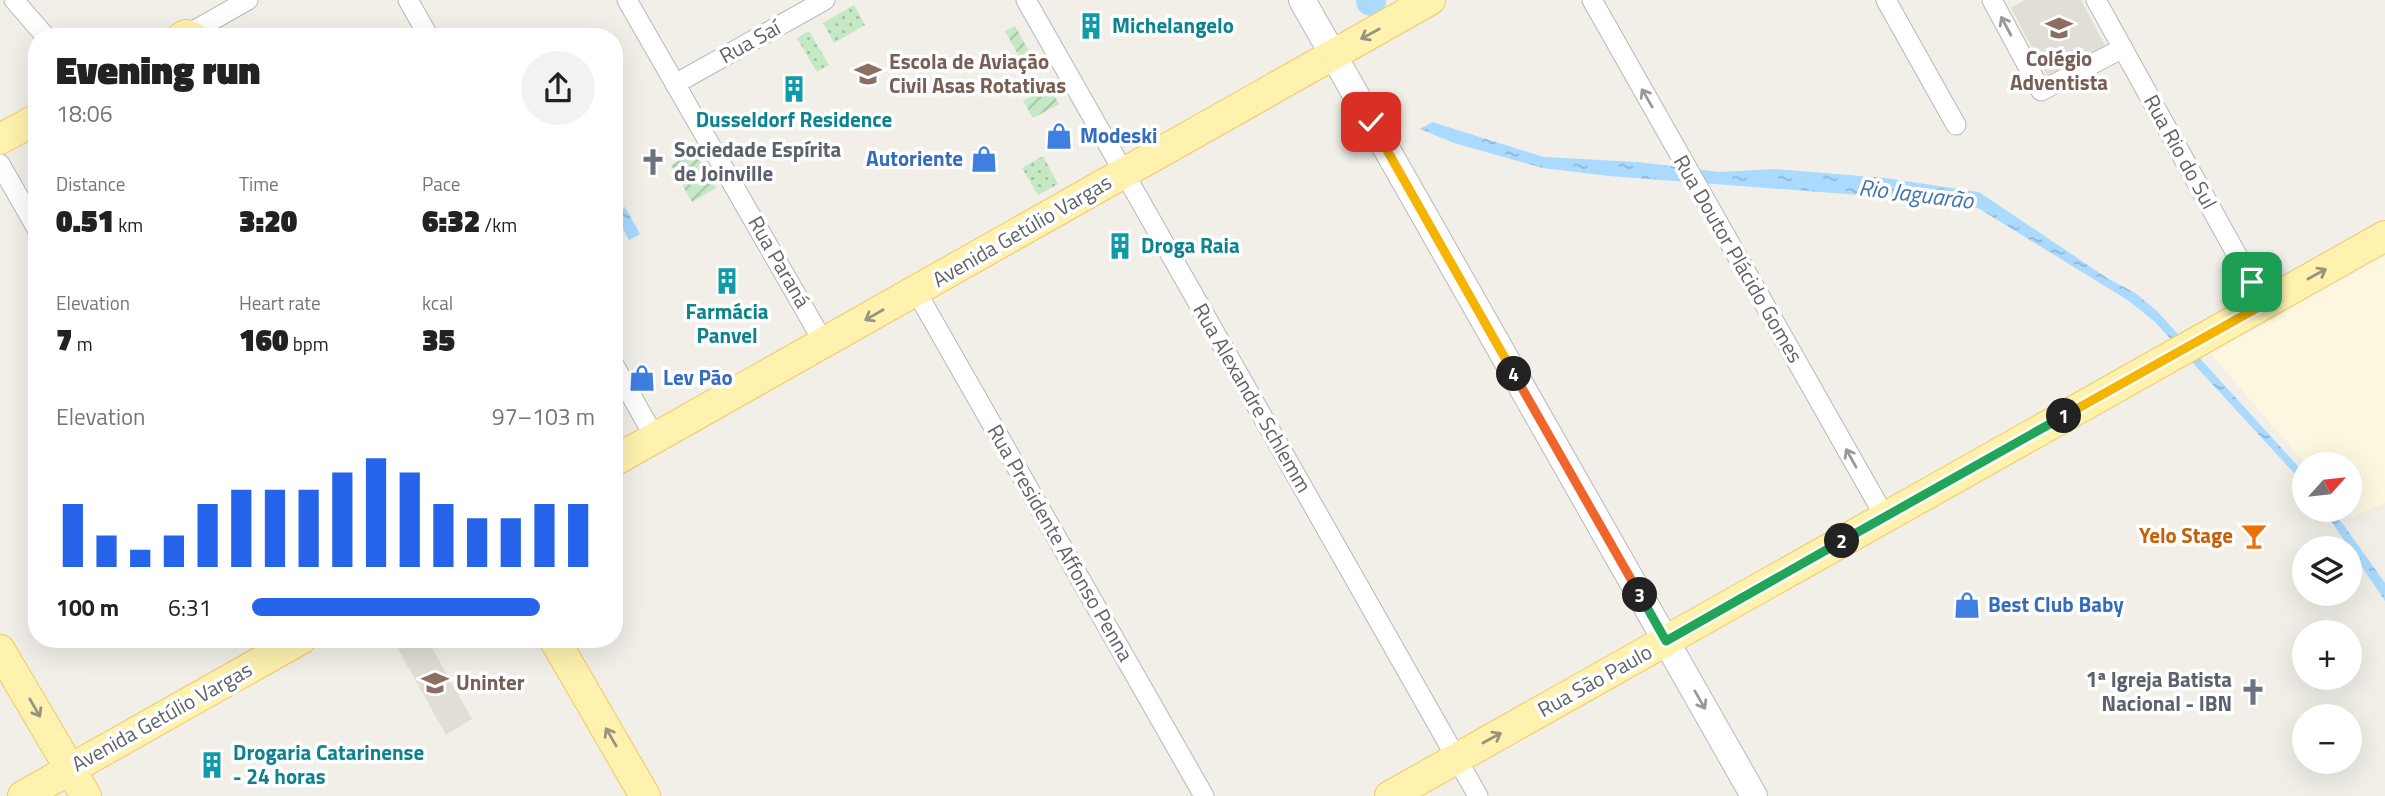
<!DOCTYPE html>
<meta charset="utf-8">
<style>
:root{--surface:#fff;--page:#f2f2f2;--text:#222;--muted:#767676;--accent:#2563eb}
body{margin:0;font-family:"Titillium Web",sans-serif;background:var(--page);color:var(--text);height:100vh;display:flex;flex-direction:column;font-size:26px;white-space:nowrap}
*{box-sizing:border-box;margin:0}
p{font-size:23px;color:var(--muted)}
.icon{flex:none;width:38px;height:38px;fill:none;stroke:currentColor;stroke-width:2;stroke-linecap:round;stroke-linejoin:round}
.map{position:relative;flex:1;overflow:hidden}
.side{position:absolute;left:28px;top:28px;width:595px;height:620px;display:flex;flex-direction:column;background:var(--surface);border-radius:28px;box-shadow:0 7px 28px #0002}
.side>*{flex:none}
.needle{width:46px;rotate:63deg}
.controls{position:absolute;left:2292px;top:452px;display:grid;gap:14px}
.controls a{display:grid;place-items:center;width:70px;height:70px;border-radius:50%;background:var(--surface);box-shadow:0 7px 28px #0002;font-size:35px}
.pin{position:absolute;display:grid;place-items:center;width:60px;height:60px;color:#fff;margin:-30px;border-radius:14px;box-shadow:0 4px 10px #0006}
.km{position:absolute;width:35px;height:35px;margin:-18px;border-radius:50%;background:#222;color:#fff;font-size:19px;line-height:35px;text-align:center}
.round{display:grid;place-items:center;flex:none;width:74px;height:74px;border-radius:37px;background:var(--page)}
.headline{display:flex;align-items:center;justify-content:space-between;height:119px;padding:0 28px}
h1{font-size:38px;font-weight:800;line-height:52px}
.stats{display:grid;grid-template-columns:repeat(3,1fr);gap:10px;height:119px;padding:7px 28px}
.stats div{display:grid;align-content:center}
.stats b{font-size:30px;font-weight:800}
.stats small{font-size:19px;font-weight:400}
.stats p{font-size:19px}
.chart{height:196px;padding:14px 28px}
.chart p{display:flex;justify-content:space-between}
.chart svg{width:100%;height:126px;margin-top:7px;stroke:var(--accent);stroke-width:6}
ul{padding:0 28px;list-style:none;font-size:23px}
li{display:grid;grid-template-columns:112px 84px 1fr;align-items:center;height:52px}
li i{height:18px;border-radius:9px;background:var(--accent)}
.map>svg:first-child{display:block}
.commercial{fill:#fef7e0}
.education{fill:#e1ded6}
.grass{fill:url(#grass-dots)}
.garden{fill:url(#garden-furrows)}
.water{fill:url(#water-ripples)}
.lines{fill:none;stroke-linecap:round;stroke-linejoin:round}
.river{stroke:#aadaff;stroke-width:30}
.minor-casing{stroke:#b5b8bc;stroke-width:21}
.secondary-casing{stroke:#b6babf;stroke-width:28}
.primary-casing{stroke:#f2c960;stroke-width:32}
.minor{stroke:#fff;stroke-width:19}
.secondary{stroke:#fff;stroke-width:26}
.primary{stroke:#fff2af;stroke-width:30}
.oneway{stroke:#979a9d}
.oneway2{stroke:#979581}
.split-1-casing{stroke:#fff;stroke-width:14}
.split-2-casing{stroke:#fff;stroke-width:14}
.split-3-casing{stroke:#fff;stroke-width:14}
.split-4-casing{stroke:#fff;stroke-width:14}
.split-5-casing{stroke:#fff;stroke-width:14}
.split-1{stroke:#f5b400;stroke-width:9}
.split-2{stroke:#22a559;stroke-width:9}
.split-3{stroke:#22a559;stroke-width:9}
.split-4{stroke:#f0652b;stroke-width:9}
.split-5{stroke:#f5b400;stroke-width:9}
.labels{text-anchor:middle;stroke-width:7;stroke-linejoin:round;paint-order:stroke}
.culture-label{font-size:21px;font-weight:bold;fill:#0d838f;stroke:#fff;text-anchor:start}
.street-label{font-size:21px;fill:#5f6368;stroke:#fff}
.education-label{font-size:21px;font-weight:bold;fill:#785e54;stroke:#fff;text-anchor:start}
.shop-label{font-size:21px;font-weight:bold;fill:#366cbe;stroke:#fff;text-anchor:start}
.worship-label{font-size:21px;font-weight:bold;fill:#5b616d;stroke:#fff;text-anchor:start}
.food-label{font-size:21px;font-weight:bold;fill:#c56008;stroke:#fff;text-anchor:end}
.water-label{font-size:23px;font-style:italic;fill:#4174aa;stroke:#fff}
</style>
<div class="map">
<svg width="2385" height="796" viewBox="0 0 2385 796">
<defs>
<pattern id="grass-dots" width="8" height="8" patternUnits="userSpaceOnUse" patternTransform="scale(1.75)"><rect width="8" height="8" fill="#c5e8c5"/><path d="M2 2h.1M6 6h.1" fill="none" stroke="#a3c0a4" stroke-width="1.8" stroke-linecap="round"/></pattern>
<pattern id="garden-furrows" width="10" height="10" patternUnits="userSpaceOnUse" patternTransform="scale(1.75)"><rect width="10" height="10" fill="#c5e8c5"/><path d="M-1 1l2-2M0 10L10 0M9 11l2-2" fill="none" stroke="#a3c0a4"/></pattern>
<pattern id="water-ripples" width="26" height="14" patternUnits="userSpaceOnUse" patternTransform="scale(1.75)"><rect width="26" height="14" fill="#aadaff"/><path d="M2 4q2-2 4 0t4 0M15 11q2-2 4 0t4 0" fill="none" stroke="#8eb4d2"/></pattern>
</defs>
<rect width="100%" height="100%" fill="#f1efe8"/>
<polygon class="commercial" points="2385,256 2385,503 2352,517 2345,509 2350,509 2350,464 2306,464 2210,353"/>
<g class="education">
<polygon points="2025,0 2081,0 2107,49 2049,80 2011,8"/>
<polygon points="412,639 427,639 472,719 446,735 397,647"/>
</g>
<g class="grass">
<polygon points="854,5 865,25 834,43 823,23"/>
<polygon points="809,31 829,65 817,72 797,38"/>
<polygon points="1043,156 1058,184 1038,195 1022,168"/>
</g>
<g class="garden">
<polygon points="1015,26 1030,53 1020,58 1005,31"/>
<polygon points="1049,86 1059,104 1033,118 1023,101"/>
<polygon points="695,151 716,188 692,202 671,165"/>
</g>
<g class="water">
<polygon points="1432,122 1544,157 1638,162 1719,172 1775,169 1885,178 1979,192 2107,278 2135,293 2157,311 2305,474 2305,485 2155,322 2129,301 1978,208 1912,199 1609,176 1543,168 1454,143 1420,129"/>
<polygon points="625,207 640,234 629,240 614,213"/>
<polygon points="2323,509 2332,509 2385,583 2385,601"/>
</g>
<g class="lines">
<polyline class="river" points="1371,0 1371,1"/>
<defs>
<g id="minor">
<polyline points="14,0 46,37"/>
<polyline points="408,0 429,37"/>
<polyline points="627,0 824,343"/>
<polyline points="1026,0 1478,796"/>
<polyline points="1592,0 1885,517"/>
<polyline points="1886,0 1956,125"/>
<polyline points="1992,0 2041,91 2123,48"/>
<polyline points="2096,0 2264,304"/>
<polyline points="186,35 248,0"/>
<polyline points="675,84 825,0"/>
<polyline points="0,164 37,229"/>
<polyline points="916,291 1204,796"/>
<polyline points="614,365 655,438"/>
</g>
<polyline id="secondary" points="1302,0 1754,796"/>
<g id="primary">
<polyline points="182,37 186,35 192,37"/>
<polyline points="0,139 37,119"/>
<polyline points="614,461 1430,0"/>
<polyline points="554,639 645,796"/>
<polyline points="0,650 86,796"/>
<polyline points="23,796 301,639"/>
<polyline points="1390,796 2385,236"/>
</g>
</defs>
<use href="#minor" class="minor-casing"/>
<use href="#secondary" class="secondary-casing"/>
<use href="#primary" class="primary-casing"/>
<use href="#minor" class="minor"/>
<use href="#secondary" class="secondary"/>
<use href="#primary" class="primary"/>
</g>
<defs><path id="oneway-shaft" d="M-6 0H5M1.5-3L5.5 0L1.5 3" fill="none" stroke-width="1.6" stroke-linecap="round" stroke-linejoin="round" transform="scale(1.75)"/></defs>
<g class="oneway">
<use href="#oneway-shaft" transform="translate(2006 26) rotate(-118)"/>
<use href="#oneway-shaft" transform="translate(1647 98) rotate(-120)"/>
<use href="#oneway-shaft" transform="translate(1851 458) rotate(-119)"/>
<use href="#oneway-shaft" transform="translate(1700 700) rotate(60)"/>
</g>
<g class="oneway2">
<use href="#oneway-shaft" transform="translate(1370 34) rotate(151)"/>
<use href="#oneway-shaft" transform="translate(2317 274) rotate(-29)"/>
<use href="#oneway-shaft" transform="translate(874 315) rotate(150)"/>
<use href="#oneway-shaft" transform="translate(35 708) rotate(60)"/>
<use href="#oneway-shaft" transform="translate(611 737) rotate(-120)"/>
<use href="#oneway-shaft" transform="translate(1492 738) rotate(-29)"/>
</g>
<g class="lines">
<defs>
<polyline id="split-1" points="2064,416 2264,304 2252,282"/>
<polyline id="split-2" points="1842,541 2064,416"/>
<polyline id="split-3" points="1640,595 1666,641 1842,541"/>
<polyline id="split-4" points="1514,374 1640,595"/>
<polyline id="split-5" points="1371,122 1514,374"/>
</defs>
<use href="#split-1" class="split-1-casing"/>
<use href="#split-2" class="split-2-casing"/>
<use href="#split-3" class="split-3-casing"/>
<use href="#split-4" class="split-4-casing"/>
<use href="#split-5" class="split-5-casing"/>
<use href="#split-1" class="split-1"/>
<use href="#split-2" class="split-2"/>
<use href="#split-3" class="split-3"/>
<use href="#split-4" class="split-4"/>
<use href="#split-5" class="split-5"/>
</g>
<defs>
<symbol id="building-bare" viewBox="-9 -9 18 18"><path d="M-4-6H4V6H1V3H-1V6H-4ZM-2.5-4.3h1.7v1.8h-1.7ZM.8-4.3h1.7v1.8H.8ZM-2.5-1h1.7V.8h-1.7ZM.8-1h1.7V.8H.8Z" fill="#0f9aa8" stroke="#fff" stroke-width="2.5" paint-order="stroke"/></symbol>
<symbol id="school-bare" viewBox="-9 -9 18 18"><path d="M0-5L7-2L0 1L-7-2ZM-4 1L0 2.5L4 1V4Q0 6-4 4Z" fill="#8d6e63" stroke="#fff" stroke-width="2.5" paint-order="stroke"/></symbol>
<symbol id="university-bare" viewBox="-9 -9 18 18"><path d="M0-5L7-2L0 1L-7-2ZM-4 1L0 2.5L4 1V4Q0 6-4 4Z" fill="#8d6e63" stroke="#fff" stroke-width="2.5" paint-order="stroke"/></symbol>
<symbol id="shop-bare" viewBox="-9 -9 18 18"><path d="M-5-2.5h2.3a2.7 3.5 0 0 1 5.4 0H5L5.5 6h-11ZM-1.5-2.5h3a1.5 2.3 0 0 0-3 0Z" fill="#3f7fe0" stroke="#fff" stroke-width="2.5" paint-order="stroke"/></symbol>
<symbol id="church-bare" viewBox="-9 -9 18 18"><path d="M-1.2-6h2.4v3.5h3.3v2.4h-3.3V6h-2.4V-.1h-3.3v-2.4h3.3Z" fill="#6b7280" stroke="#fff" stroke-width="2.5" paint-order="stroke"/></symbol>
<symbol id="bar-bare" viewBox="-9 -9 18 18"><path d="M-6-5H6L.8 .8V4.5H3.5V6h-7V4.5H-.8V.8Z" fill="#e8710a" stroke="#fff" stroke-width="2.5" paint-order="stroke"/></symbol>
</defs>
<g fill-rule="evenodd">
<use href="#building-bare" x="1072" y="7" width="38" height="38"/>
<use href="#school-bare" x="2040" y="9" width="38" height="38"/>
<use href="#university-bare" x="849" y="55" width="38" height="38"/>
<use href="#building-bare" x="775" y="70" width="38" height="38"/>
<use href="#shop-bare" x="1040" y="117" width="38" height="38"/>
<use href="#shop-bare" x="965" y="140" width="38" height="38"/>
<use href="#church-bare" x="634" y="143" width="38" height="38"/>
<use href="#building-bare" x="1101" y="227" width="38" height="38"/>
<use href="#building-bare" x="708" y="262" width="38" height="38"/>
<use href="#shop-bare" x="623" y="359" width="38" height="38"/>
<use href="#bar-bare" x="2235" y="517" width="38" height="38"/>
<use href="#shop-bare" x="1948" y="586" width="38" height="38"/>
<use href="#school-bare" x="416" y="664" width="38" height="38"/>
<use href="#church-bare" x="2234" y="673" width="38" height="38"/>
<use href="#building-bare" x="193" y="746" width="38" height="38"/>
</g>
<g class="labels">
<g class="culture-label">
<text x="1112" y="33">Michelangelo</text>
<text x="794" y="127" text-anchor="middle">Dusseldorf Residence</text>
<text x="1141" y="253">Droga Raia</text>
<text x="727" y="319" text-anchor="middle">Farmácia<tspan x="727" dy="24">Panvel</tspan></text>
<text x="233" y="760">Drogaria Catarinense<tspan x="233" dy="24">- 24 horas</tspan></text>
</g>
<g class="street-label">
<text transform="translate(750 42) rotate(-29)" y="7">Rua Saí</text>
<text transform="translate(2180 152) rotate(61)" y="7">Rua Rio do Sul</text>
<text transform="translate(1022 231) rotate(-30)" y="7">Avenida Getúlio Vargas</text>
<text transform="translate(1738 259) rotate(60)" y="7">Rua Doutor Plácido Gomes</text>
<text transform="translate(779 262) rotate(60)" y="7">Rua Paraná</text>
<text transform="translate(1252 398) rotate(60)" y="7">Rua Alexandre Schlemm</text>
<text transform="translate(1060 543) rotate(60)" y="7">Rua Presidente Affonso Penna</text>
<text transform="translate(1595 681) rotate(-29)" y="7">Rua São Paulo</text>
<text transform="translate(162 717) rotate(-29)" y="7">Avenida Getúlio Vargas</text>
</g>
<g class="education-label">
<text x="2059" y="66" text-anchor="middle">Colégio<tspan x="2059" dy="24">Adventista</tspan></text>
<text x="889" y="69">Escola de Aviação<tspan x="889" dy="24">Civil Asas Rotativas</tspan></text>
<text x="456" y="690">Uninter</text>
</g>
<g class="shop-label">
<text x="1080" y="143">Modeski</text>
<text x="963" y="166" text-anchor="end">Autoriente</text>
<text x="663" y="385">Lev Pão</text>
<text x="1988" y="612">Best Club Baby</text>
</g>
<g class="worship-label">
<text x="674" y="157">Sociedade Espírita<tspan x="674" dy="24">de Joinville</tspan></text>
<text x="2232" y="687" text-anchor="end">1ª Igreja Batista<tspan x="2232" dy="24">Nacional - IBN</tspan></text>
</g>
<g class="food-label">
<text x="2233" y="543">Yelo Stage</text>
</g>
<g class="water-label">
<text transform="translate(1916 194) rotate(7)" y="8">Rio Jaguarão</text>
</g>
</g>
</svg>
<div class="controls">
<a><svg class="needle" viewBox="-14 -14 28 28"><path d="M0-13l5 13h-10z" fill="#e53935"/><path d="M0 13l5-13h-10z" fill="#767676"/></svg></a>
<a><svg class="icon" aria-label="layers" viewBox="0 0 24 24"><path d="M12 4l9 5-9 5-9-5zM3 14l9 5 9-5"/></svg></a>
<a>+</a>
<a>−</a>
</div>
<div class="pin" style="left:2252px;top:282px;background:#1e9e55"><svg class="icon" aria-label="arrive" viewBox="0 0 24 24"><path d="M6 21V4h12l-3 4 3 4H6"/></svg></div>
<div class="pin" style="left:1371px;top:122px;background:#d93025"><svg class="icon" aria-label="check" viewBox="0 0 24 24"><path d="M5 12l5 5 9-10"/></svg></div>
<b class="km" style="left:2064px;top:416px">1</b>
<b class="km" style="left:1842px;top:541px">2</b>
<b class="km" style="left:1640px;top:595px">3</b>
<b class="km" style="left:1514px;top:374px">4</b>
<section class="side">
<div class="headline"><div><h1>Evening run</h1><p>18:06</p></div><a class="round"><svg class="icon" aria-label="share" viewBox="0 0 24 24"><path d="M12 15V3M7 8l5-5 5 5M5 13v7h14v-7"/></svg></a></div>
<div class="stats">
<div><p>Distance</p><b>0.51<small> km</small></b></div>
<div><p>Time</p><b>3:20</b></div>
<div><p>Pace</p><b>6:32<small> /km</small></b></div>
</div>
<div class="stats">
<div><p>Elevation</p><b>7<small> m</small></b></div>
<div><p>Heart rate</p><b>160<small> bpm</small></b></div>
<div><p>kcal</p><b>35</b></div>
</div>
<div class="chart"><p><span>Elevation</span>97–103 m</p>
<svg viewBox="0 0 160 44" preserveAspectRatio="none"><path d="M5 44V22M15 44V33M25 44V38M35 44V33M45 44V22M55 44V17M65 44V17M75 44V17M85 44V11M95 44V6M105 44V11M115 44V22M125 44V27M135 44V27M145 44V22M155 44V22"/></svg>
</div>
<ul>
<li><b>100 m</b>6:31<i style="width:84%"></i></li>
</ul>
</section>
</div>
